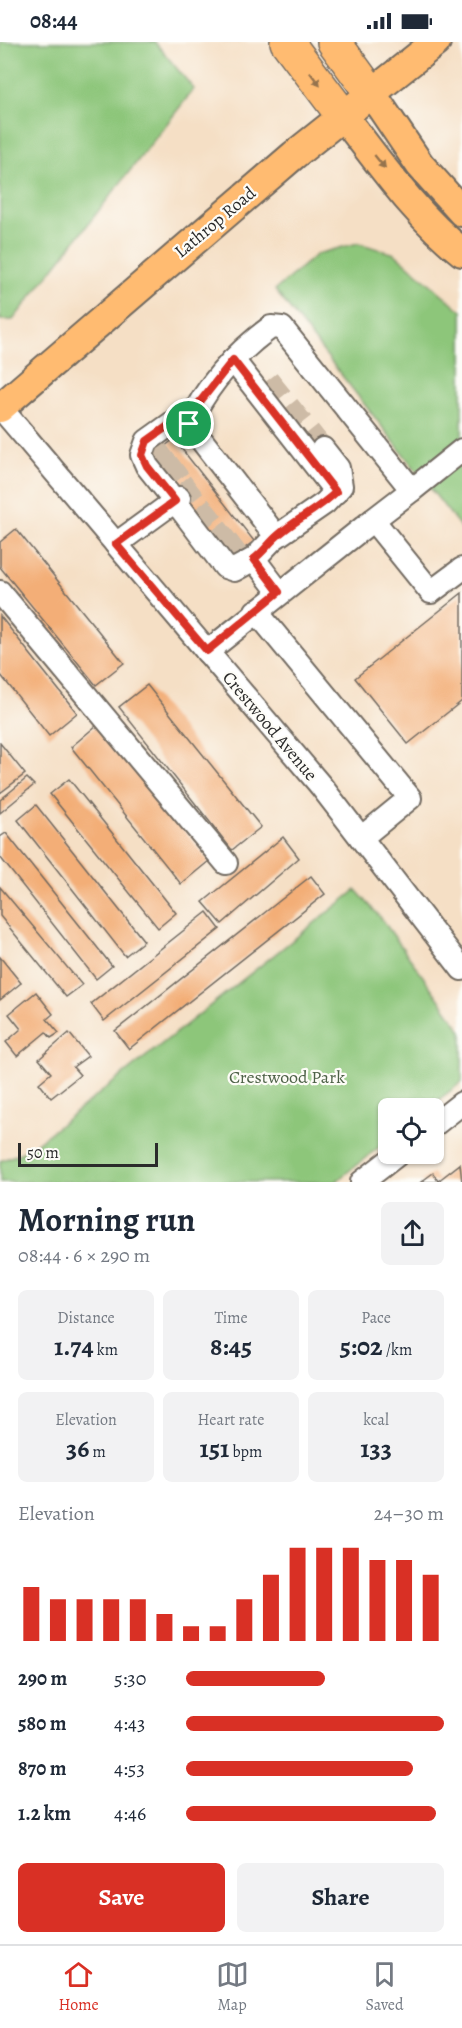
<!DOCTYPE html>
<meta charset="utf-8">
<style>
:root{--surface:#fff;--page:#f2f2f3;--text:#1f2937;--muted:#747a83;--line:#e0e1e3;--accent:#d93025}
body{margin:0;font-family:Alegreya,serif;background:var(--page);color:var(--text);height:100vh;display:flex;flex-direction:column;font-size:22px;white-space:nowrap}
*{box-sizing:border-box;margin:0}
p{font-size:20px;color:var(--muted)}
.icon{flex:none;width:33px;height:33px;fill:none;stroke:currentColor;stroke-width:2;stroke-linecap:round;stroke-linejoin:round}
.map{position:relative;height:1140px;overflow:hidden}
.panel{display:flex;flex-direction:column;background:var(--surface);flex:1}
.panel>*{flex:none}
.tools{position:absolute;left:378px;top:1056px;display:grid;gap:12px}
.tools a{display:grid;place-items:center;width:66px;height:66px;border-radius:9px;background:var(--surface);box-shadow:0 2px 4px #0004;font-size:30px}
.scale{position:absolute;left:18px;bottom:15px;width:140px;box-sizing:border-box;padding-left:6px;border:3px solid #2b2b2b;border-top:0;font-size:16px;line-height:21px;white-space:nowrap;color:#2b2b2b;-webkit-text-stroke:4px #fdfcf7;paint-order:stroke}
.pin{position:absolute;display:grid;place-items:center;width:51px;height:51px;color:#fff;margin:-26px;border:3px solid #fff;border-radius:50%;box-shadow:0 2px 6px #0007}
.round{display:grid;place-items:center;flex:none;width:63px;height:63px;border-radius:9px;background:var(--page)}
.summary{display:flex;align-items:center;justify-content:space-between;height:102px;padding:0 18px}
h1{font-size:33px;font-weight:700;line-height:45px}
.stats{display:grid;grid-template-columns:repeat(3,1fr);gap:9px;height:102px;padding:6px 18px}
.stats div{display:grid;align-content:center;border-radius:9px;background:var(--page);text-align:center}
.stats b{font-size:26px;font-weight:700}
.stats small{font-size:16px;font-weight:400}
.stats p{font-size:16px}
.chart{height:168px;padding:12px 18px}
.chart p{display:flex;justify-content:space-between}
.chart svg{width:100%;height:108px;margin-top:6px;stroke:var(--accent);stroke-width:6}
.action{display:flex;gap:12px;margin-top:auto;padding:12px 18px}
.action a{flex:1;height:69px;border-radius:9px;background:var(--accent);color:#fff;font-size:24px;font-weight:700;line-height:69px;text-align:center}
.action a+a{background:var(--page);color:var(--text)}
ul{padding:0 18px;list-style:none;font-size:20px}
li{display:grid;grid-template-columns:96px 72px 1fr;align-items:center;height:45px}
li i{height:15px;border-radius:8px;background:var(--accent)}
.status{display:flex;justify-content:space-between;align-items:center;height:42px;padding:0 30px;background:var(--surface);direction:ltr}
.status svg{height:16px;fill:currentColor}
.dock{display:flex;justify-content:space-around;align-items:center;height:84px;border-top:2px solid var(--line);background:var(--surface);font-size:16px;color:var(--muted)}
.dock a{display:grid;justify-items:center;gap:3px}
.dock .active{color:var(--accent)}
.map>svg:first-child{display:block}
.green{fill:#8dc67a;stroke:#5c7852;stroke-width:1.5}
.building{fill:#f3ae77}
.lines{fill:none;stroke-linecap:round;stroke-linejoin:round}
.minor-tunnel{stroke:#cdbba6;stroke-width:22;stroke-dasharray:22 11;stroke-linecap:butt}
.minor-casing{stroke:#726a61;stroke-width:26}
.major-casing{stroke:#726a61;stroke-width:32}
.highway-casing{stroke:#726a61;stroke-width:36}
.minor{stroke:#fff;stroke-width:22}
.major{stroke:#ffbb71;stroke-width:28}
.highway{stroke:#ffbb71;stroke-width:33}
.oneway{fill:#95734e}
.route-casing{stroke:#fff;stroke-width:12}
.route{stroke:#d93025;stroke-width:8}
.labels{text-anchor:middle;stroke-width:4.5;stroke-linejoin:round;paint-order:stroke}
.street-label{font-size:18px;fill:#2b2b2b;stroke:#fdfcf7}
.park-label{font-size:18px;fill:#4d6147;stroke:#fdfcf7}
</style>
<div class="status"><b>08:44</b><svg viewBox="0 0 49 12"><path d="M0 12V9h3v3zM5 12V6h3v6zM10 12V3h3v9zM15 12V0h3v12zM26 1h20v11H26zM47 4h2v5h-2z"/></svg></div>
<div class="map">
<svg width="462" height="1140" viewBox="0 0 462 1140">
<rect width="100%" height="100%" fill="#fdfcf7"/>
<filter id="ink" filterUnits="userSpaceOnUse"><feTurbulence type="fractalNoise" baseFrequency=".0167" numOctaves="2"/><feDisplacementMap in="SourceGraphic" scale="12" xChannelSelector="R" yChannelSelector="G"/><feConvolveMatrix kernelMatrix="1 2 1 2 8 2 1 2 1" color-interpolation-filters="sRGB"/></filter>
<filter id="wash" filterUnits="userSpaceOnUse"><feTurbulence type="fractalNoise" baseFrequency=".008" numOctaves="4" result="noise"/><feDisplacementMap in="SourceGraphic" scale="24" xChannelSelector="R" yChannelSelector="G"/><feGaussianBlur stdDeviation="1.35" result="paint"/><feColorMatrix in="noise" values="0 0 0 0 0 0 0 0 0 0 0 0 0 0 0 0 0 1.4 0 .05"/><feComposite in="paint" operator="in"/></filter>
<g filter="url(#wash)">
<rect width="100%" height="100%" fill="#f5dfc5"/>
<g class="green">
<polygon points="0,0 155,0 194,47 13,278 0,278"/>
<polygon points="358,201 395,212 462,269 462,487 275,248 317,212"/>
<polygon points="356,848 381,876 462,989 462,1040 428,1066 388,1066 388,1098 335,1140 0,1140 0,1119 28,1108"/>
</g>
<g id="blocks">
<g class="building">
<polygon points="174,397 254,499 228,519 149,417"/>
<polygon points="16,487 124,621 96,643 0,525 0,500"/>
<polygon points="462,551 462,659 408,702 355,636"/>
<polygon points="0,574 77,671 49,694 0,632"/>
<polygon points="147,643 261,785 232,808 119,665"/>
<polygon points="97,683 209,819 181,842 71,705"/>
<polygon points="0,701 25,732 0,751"/>
<polygon points="27,736 34,743 0,771 0,758"/>
<polygon points="69,737 176,871 158,886 50,752"/>
<polygon points="36,763 144,899 125,914 18,778"/>
<polygon points="6,791 112,924 96,937 0,815 0,795"/>
<polygon points="283,795 299,816 222,882 203,860"/>
<polygon points="311,834 325,852 129,1007 115,989"/>
<polygon points="0,845 82,943 66,955 0,874"/>
<polygon points="207,870 220,887 104,979 91,962"/>
<polygon points="0,915 21,941 0,958"/>
<polygon points="36,950 53,972 47,977 59,991 51,996 46,990 17,1014 6,1000 21,987 9,972"/>
<polygon points="69,991 88,1014 73,1025 80,1033 51,1056 39,1041 51,1031 39,1017"/>
<polygon points="460,1122 462,1140 421,1140 433,1131 438,1139"/>
</g>
</g>
</g>
<g filter="url(#ink)">
<use href="#blocks" fill-opacity="0" stroke="#726a61" stroke-width="1.5"/>
<g class="lines">
<g class="minor-tunnel">
<polyline points="268,338 323,407"/>
<polyline points="152,420 177,401"/>
<polyline points="164,435 189,416"/>
<polyline points="179,456 205,436"/>
<polyline points="198,479 223,459"/>
<polyline points="214,501 240,481"/>
<polyline points="225,515 251,495"/>
</g>
<defs>
<g id="minor">
<polyline points="233,318 336,450"/>
<polyline points="0,365 321,744 462,927"/>
<path d="M189,382C207,342 237,310 271,285L282,286L412,448L373,478"/>
<polyline points="412,448 462,408"/>
<polyline points="273,497 325,461 341,444 338,426 323,407"/>
<polyline points="116,502 175,459 225,525 234,528 254,517 273,497 272,489 189,382 175,379 147,399 142,413 147,424 175,459 179,456"/>
<polyline points="254,517 279,550"/>
<polyline points="0,550 226,821"/>
<polyline points="256,569 410,756 361,796"/>
<polyline points="207,610 373,478 431,550 462,527"/>
<polyline points="434,1083 462,1061"/>
<polyline points="362,1140 398,1112"/>
</g>
<g id="major">
<polyline points="372,52 420,123 462,170"/>
<path d="M343,74C380,121 415,173 462,210"/>
<polyline points="0,366 294,113 436,0"/>
</g>
<g id="highway">
<polyline points="287,0 343,74"/>
<polyline points="334,0 372,52"/>
</g>
</defs>
<use href="#minor" class="minor-casing"/>
<use href="#major" class="major-casing"/>
<use href="#highway" class="highway-casing"/>
<use href="#minor" class="minor"/>
<use href="#major" class="major"/>
<use href="#highway" class="highway"/>
</g>
<defs><path id="oneway-solid" d="M-6-.8H1V-3.2L6.5 0L1 3.2V.8H-6Z" transform="scale(1.5)"/></defs>
<g class="oneway">
<use href="#oneway-solid" transform="translate(315 37) rotate(53)"/>
<use href="#oneway-solid" transform="translate(380 120) rotate(51)"/>
</g>
</g>
<g class="lines" filter="url(#ink)">
<defs>
<path id="route" d="M233,318L336,450C318,468 292,479 274,497C267,504 262,511 254,517L279,550L207,609L116,502L175,459L147,424L142,413L147,399L175,379L189,382L199,361Z"/>
</defs>
<use href="#route" class="route-casing"/>
<use href="#route" class="route"/>
</g>
<g class="labels">
<g class="street-label">
<text transform="translate(215 180) rotate(-40)" y="6">Lathrop Road</text>
<text transform="translate(270 684) rotate(50)" y="6">Crestwood Avenue</text>
</g>
<g class="park-label">
<text x="287" y="1041">Crestwood Park</text>
</g>
</g>
</svg>
<div class="tools">
<a><svg class="icon" aria-label="locate" viewBox="0 0 24 24"><circle cx="12" cy="12" r="6"/><path d="M12 2v4M12 18v4M2 12h4M18 12h4"/></svg></a>
</div>
<div class="scale">50 m</div>
<div class="pin" style="left:189px;top:382px;background:#1e9e55"><svg class="icon" aria-label="arrive" viewBox="0 0 24 24"><path d="M6 21V4h12l-3 4 3 4H6"/></svg></div>
</div>
<section class="panel">
<div class="summary"><div><h1>Morning run</h1><p>08:44 · 6 × 290 m</p></div><a class="round"><svg class="icon" aria-label="share" viewBox="0 0 24 24"><path d="M12 15V3M7 8l5-5 5 5M5 13v7h14v-7"/></svg></a></div>
<div class="stats">
<div><p>Distance</p><b>1.74<small> km</small></b></div>
<div><p>Time</p><b>8:45</b></div>
<div><p>Pace</p><b>5:02<small> /km</small></b></div>
</div>
<div class="stats">
<div><p>Elevation</p><b>36<small> m</small></b></div>
<div><p>Heart rate</p><b>151<small> bpm</small></b></div>
<div><p>kcal</p><b>133</b></div>
</div>
<div class="chart"><p><span>Elevation</span>24–30 m</p>
<svg viewBox="0 0 160 44" preserveAspectRatio="none"><path d="M5 44V22M15 44V27M25 44V27M35 44V27M45 44V27M55 44V33M65 44V38M75 44V38M85 44V27M95 44V17M105 44V6M115 44V6M125 44V6M135 44V11M145 44V11M155 44V17"/></svg>
</div>
<ul>
<li><b>290 m</b>5:30<i style="width:54%"></i></li>
<li><b>580 m</b>4:43<i style="width:100%"></i></li>
<li><b>870 m</b>4:53<i style="width:88%"></i></li>
<li><b>1.2 km</b>4:46<i style="width:97%"></i></li>
</ul>
<div class="action"><a>Save</a><a>Share</a></div>
</section>
<nav class="dock">
<a class="active"><svg class="icon" aria-label="home" viewBox="0 0 24 24"><path d="M3 11l9-7 9 7M6 9v11h12V9"/></svg>Home</a>
<a><svg class="icon" aria-label="map" viewBox="0 0 24 24"><path d="M3 6l6-2 6 2 6-2v14l-6 2-6-2-6 2zM9 4v14M15 6v14"/></svg>Map</a>
<a><svg class="icon" aria-label="saved" viewBox="0 0 24 24"><path d="M7 4h10v16l-5-4-5 4z"/></svg>Saved</a>
</nav>
